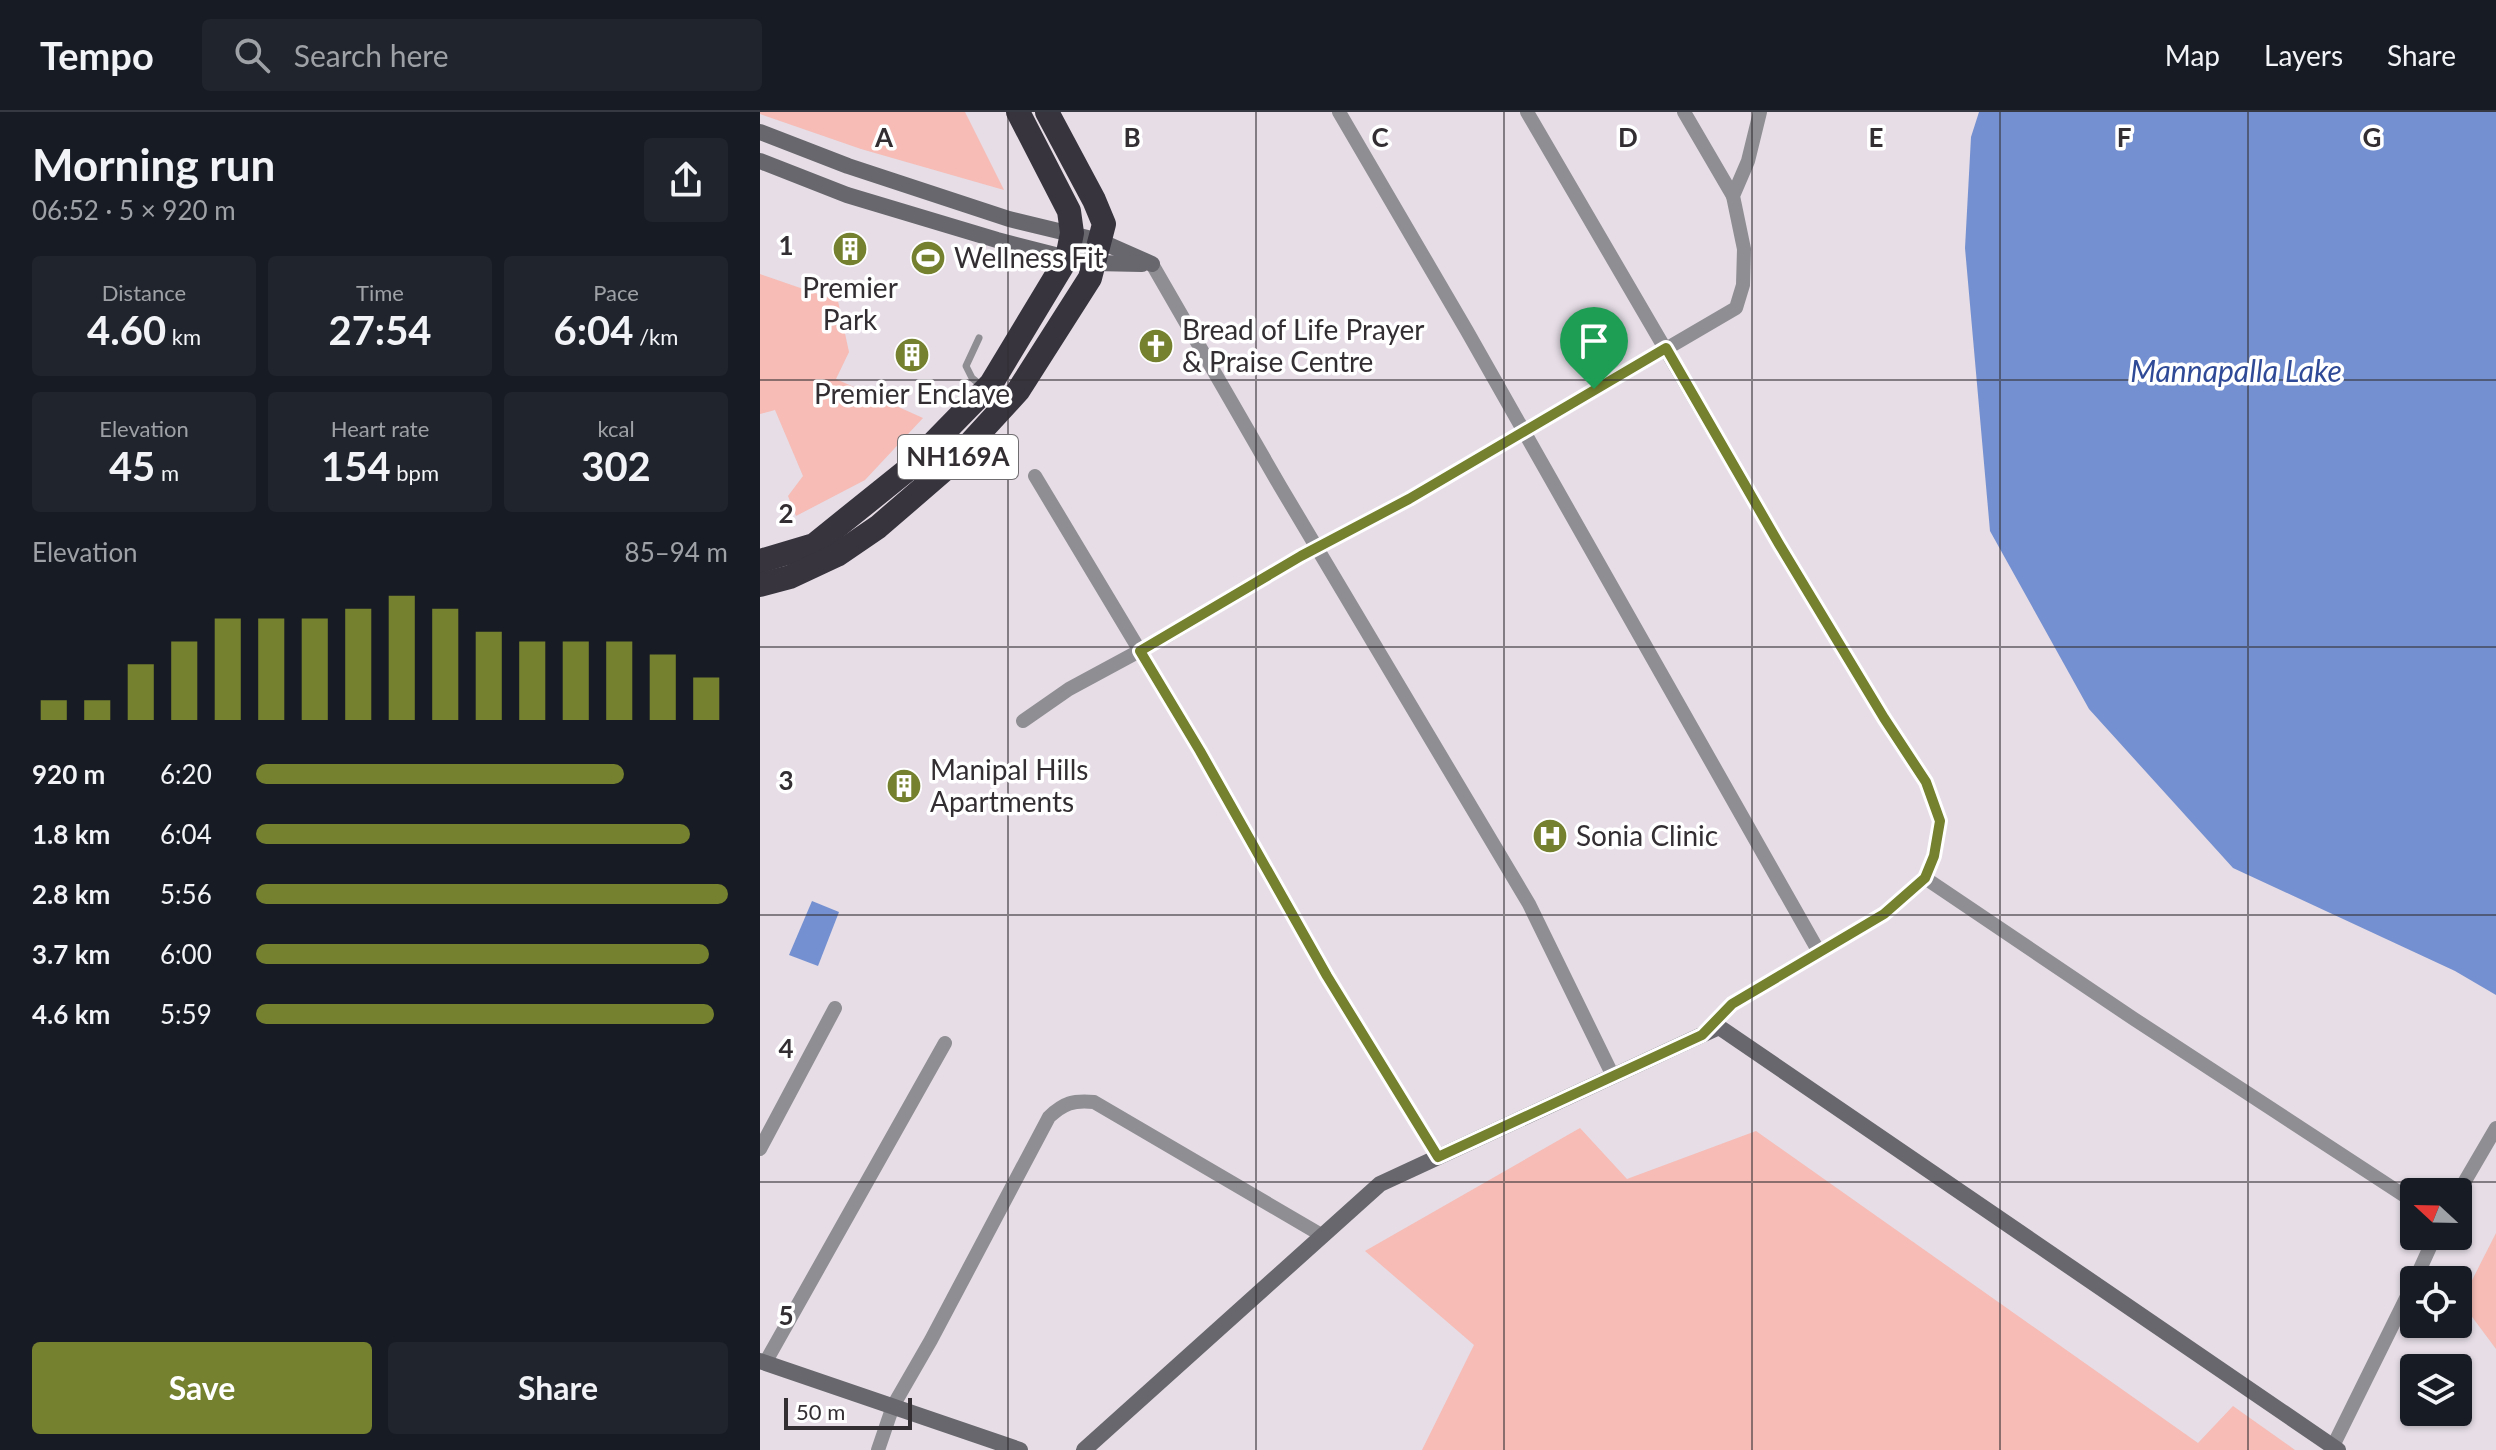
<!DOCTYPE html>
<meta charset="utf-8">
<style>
:root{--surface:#171b24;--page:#20242c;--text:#f1f3f6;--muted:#9ea1a6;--line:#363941;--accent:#75812e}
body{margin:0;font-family:Lato,sans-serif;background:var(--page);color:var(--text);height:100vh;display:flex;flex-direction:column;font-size:30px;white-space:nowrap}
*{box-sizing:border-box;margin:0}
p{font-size:26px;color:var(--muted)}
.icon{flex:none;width:44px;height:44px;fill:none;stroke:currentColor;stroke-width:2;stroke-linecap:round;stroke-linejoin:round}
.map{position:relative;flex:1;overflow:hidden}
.panel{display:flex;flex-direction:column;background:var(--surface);width:760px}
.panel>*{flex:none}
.needle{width:52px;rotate:292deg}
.controls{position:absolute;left:1640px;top:1066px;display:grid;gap:16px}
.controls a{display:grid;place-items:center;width:72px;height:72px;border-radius:8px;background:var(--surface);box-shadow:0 2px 6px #0004;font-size:40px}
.scale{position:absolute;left:24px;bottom:20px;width:128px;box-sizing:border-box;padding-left:8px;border:4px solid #322e32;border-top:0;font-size:22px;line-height:28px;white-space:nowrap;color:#322e32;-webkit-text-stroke:6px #fff;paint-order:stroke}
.pin{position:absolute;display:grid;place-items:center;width:68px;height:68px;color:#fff;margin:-82px -34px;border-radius:50% 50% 50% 0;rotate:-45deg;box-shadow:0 0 8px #0007}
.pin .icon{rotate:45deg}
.round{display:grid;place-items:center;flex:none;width:84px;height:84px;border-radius:8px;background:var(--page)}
.summary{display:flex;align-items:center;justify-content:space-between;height:136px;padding:0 32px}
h1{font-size:44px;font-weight:700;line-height:60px}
.figures{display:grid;grid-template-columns:repeat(3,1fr);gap:12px;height:136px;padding:8px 32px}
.figures div{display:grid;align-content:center;border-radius:8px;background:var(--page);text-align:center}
.figures b{font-size:40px;font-weight:700}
.figures small{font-size:22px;font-weight:400}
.figures p{font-size:22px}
.chart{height:224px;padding:16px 32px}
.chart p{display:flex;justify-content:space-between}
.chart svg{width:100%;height:144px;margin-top:8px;stroke:var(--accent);stroke-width:6}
.button{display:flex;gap:16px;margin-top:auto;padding:16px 32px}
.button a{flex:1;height:92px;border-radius:8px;background:var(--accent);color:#fff;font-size:32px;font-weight:700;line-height:92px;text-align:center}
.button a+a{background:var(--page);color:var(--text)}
ul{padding:0 32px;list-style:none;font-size:26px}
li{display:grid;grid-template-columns:128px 96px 1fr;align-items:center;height:60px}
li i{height:20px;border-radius:10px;background:var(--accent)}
header{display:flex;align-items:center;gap:48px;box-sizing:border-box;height:112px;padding:0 40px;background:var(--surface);border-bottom:2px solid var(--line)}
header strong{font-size:38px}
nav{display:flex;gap:44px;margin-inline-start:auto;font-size:28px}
.search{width:560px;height:72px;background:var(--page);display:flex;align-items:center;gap:20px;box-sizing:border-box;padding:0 28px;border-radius:8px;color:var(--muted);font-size:30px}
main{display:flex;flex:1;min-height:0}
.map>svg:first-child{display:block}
.green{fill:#f6bcb5}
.water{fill:#7590d0}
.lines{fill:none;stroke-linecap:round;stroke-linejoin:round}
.lane{stroke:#8f8e93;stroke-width:7}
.street{stroke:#8f8e93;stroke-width:14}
.secondary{stroke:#68676e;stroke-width:16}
.highway{stroke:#37343e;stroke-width:24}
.route-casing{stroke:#fff;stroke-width:16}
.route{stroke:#75812e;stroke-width:10}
.grid{fill:none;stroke:#322e32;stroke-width:2;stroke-opacity:0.55}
.labels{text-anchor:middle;stroke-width:7;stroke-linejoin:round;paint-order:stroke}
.shield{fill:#fff;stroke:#706d70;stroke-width:2}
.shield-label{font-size:26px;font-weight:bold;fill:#322e32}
.poi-label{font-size:28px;fill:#322e32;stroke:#fff;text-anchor:start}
.water-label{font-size:30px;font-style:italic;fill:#2f4a97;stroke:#fff}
.grid-label{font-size:26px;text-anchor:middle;font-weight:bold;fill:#322e32;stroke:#fff;stroke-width:7;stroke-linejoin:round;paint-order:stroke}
</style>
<header>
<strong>Tempo</strong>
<div class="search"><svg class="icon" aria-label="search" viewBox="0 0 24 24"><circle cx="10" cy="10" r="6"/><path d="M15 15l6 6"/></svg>Search here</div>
<nav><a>Map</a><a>Layers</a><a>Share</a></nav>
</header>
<main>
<section class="panel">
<div class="summary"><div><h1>Morning run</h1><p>06:52 · 5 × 920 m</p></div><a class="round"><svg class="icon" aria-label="share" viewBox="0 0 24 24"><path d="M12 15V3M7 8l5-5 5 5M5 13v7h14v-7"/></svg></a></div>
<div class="figures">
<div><p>Distance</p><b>4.60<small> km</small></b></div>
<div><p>Time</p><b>27:54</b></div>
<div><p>Pace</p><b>6:04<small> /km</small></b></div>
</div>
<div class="figures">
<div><p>Elevation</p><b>45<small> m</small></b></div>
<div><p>Heart rate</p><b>154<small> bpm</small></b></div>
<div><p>kcal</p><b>302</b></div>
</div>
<div class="chart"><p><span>Elevation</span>85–94 m</p>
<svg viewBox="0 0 160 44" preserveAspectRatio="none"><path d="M5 44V38M15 44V38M25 44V27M35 44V20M45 44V13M55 44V13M65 44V13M75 44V10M85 44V6M95 44V10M105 44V17M115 44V20M125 44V20M135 44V20M145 44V24M155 44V31"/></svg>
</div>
<ul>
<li><b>920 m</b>6:20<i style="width:78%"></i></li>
<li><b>1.8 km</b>6:04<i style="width:92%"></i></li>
<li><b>2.8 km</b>5:56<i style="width:100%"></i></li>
<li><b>3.7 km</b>6:00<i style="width:96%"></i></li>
<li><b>4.6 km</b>5:59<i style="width:97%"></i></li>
</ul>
<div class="button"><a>Save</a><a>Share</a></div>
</section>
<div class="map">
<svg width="1736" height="1338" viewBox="0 0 1736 1338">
<rect width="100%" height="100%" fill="#e6dde6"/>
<g class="green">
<polygon points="0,0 205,0 244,78 101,37 0,2"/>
<polygon points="0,162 78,189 89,240 76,267 163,306 105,368 36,404 28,384 43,364 15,298 0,302"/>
<polygon points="820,1016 867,1067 996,1019 1438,1331 1473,1294 1535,1338 662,1338 714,1233 605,1139"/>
<polygon points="1736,1121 1736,1237 1701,1190"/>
</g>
<g class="water">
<polygon points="1219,0 1736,0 1736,883 1695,859 1473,756 1329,597 1230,419 1205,136 1211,25"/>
<polygon points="52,789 79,800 58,854 29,843"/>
</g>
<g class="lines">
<polyline class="lane" points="219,226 206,254 212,266 224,276"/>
<g class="street">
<polyline points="579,0 707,219 1059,840"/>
<polyline points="767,0 1019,432 1124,606 1166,670 1180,709 1174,744 1165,766 1124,802 972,892 944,920"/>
<polyline points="924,0 973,84"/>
<polyline points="392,152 520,374 769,792 853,964"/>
<polyline points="275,364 440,639 567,864 678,1045"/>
<polyline points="263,609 309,577 409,523 541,444 649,387 976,196 983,173 984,137 973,84 988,49 1000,0"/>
<polyline points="1165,766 1374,907 1654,1090"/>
<polyline points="0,1037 75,896"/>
<polyline points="1698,1081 1736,1016"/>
<polyline points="1655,1168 1675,1124"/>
<polyline points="5,1251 185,931"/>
<polyline points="1573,1334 1654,1170"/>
<path d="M118,1338L133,1294L171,1228L289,1005C304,991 313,988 334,990L563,1124"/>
</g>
<g class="secondary">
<polyline points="0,20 88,54 249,107 340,129 392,152"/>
<polyline points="0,49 87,83 237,128 307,146 334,151 382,152"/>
<polyline points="0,1249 260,1338"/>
<polyline points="324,1338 620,1072 959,915 1578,1338"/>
</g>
<g class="highway">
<polyline points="0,449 54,433 146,359 231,272 307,146 312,121 309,99 258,0"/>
<polyline points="0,473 30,465 77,443 118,415 191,352 258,279 330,166 344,112 334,88 287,0"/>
</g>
</g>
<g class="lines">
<defs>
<polygon id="route" points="906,236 1019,432 1124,606 1166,670 1180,709 1174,744 1165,766 1124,802 972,892 942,923 678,1045 567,864 440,639 380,539 541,444 649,387"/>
</defs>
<use href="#route" class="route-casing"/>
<use href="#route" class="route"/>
</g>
<path class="grid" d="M248,0V1338M496,0V1338M744,0V1338M992,0V1338M1240,0V1338M1488,0V1338M0,268H1736M0,535H1736M0,803H1736M0,1070H1736"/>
<defs>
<symbol id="building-disc" viewBox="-11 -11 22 22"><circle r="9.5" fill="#75812e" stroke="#fff"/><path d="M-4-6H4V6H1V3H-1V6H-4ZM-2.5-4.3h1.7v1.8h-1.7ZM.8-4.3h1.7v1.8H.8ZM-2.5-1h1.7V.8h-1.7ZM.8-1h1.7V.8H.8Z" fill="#fff"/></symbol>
<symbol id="stadium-disc" viewBox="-11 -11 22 22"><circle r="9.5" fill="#75812e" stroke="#fff"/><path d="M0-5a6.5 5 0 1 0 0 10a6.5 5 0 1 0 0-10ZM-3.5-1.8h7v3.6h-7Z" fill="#fff"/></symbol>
<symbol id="church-disc" viewBox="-11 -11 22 22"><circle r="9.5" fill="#75812e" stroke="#fff"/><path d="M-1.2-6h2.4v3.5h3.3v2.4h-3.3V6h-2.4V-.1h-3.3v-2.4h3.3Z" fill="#fff"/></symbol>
<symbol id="hospital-disc" viewBox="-11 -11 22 22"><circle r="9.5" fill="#75812e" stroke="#fff"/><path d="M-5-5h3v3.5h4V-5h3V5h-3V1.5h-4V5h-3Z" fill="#fff"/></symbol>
</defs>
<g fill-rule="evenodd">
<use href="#building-disc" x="70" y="117" width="40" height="40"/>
<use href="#stadium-disc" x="148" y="126" width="40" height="40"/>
<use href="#church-disc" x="376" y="214" width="40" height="40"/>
<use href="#building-disc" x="132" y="223" width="40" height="40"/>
<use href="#building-disc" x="124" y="654" width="40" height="40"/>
<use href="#hospital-disc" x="770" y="704" width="40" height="40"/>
</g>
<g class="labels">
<rect class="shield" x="138" y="323" width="120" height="44" rx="6"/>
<g class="shield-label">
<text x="198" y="354">NH169A</text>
</g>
<g class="poi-label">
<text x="194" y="156">Wellness Fit</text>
<text x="90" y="186" text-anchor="middle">Premier<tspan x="90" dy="32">Park</tspan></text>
<text x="422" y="228">Bread of Life Prayer<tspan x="422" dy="32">&amp; Praise Centre</tspan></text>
<text x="152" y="292" text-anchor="middle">Premier Enclave</text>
<text x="170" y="668">Manipal Hills<tspan x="170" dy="32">Apartments</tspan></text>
<text x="816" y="734">Sonia Clinic</text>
</g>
<g class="water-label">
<text x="1476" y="270">Mannapalla Lake</text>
</g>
</g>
<g class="grid-label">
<text x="124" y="35">A</text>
<text x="372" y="35">B</text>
<text x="620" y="35">C</text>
<text x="868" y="35">D</text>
<text x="1116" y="35">E</text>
<text x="1364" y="35">F</text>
<text x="1612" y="35">G</text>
<text x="26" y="143">1</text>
<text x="26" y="411">2</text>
<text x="26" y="678">3</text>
<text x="26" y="946">4</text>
<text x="26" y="1213">5</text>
</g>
</svg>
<div class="controls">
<a><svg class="needle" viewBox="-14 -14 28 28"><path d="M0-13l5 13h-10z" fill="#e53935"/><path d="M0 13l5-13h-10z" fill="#9ea1a6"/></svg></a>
<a><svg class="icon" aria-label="locate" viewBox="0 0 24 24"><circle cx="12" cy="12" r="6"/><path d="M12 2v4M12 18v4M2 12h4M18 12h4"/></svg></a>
<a><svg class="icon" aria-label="layers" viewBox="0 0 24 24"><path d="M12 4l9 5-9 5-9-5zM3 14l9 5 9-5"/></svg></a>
</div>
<div class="scale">50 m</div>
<div class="pin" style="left:834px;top:277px;background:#1e9e55"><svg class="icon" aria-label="arrive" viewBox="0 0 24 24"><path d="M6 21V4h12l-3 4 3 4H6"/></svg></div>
</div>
</main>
